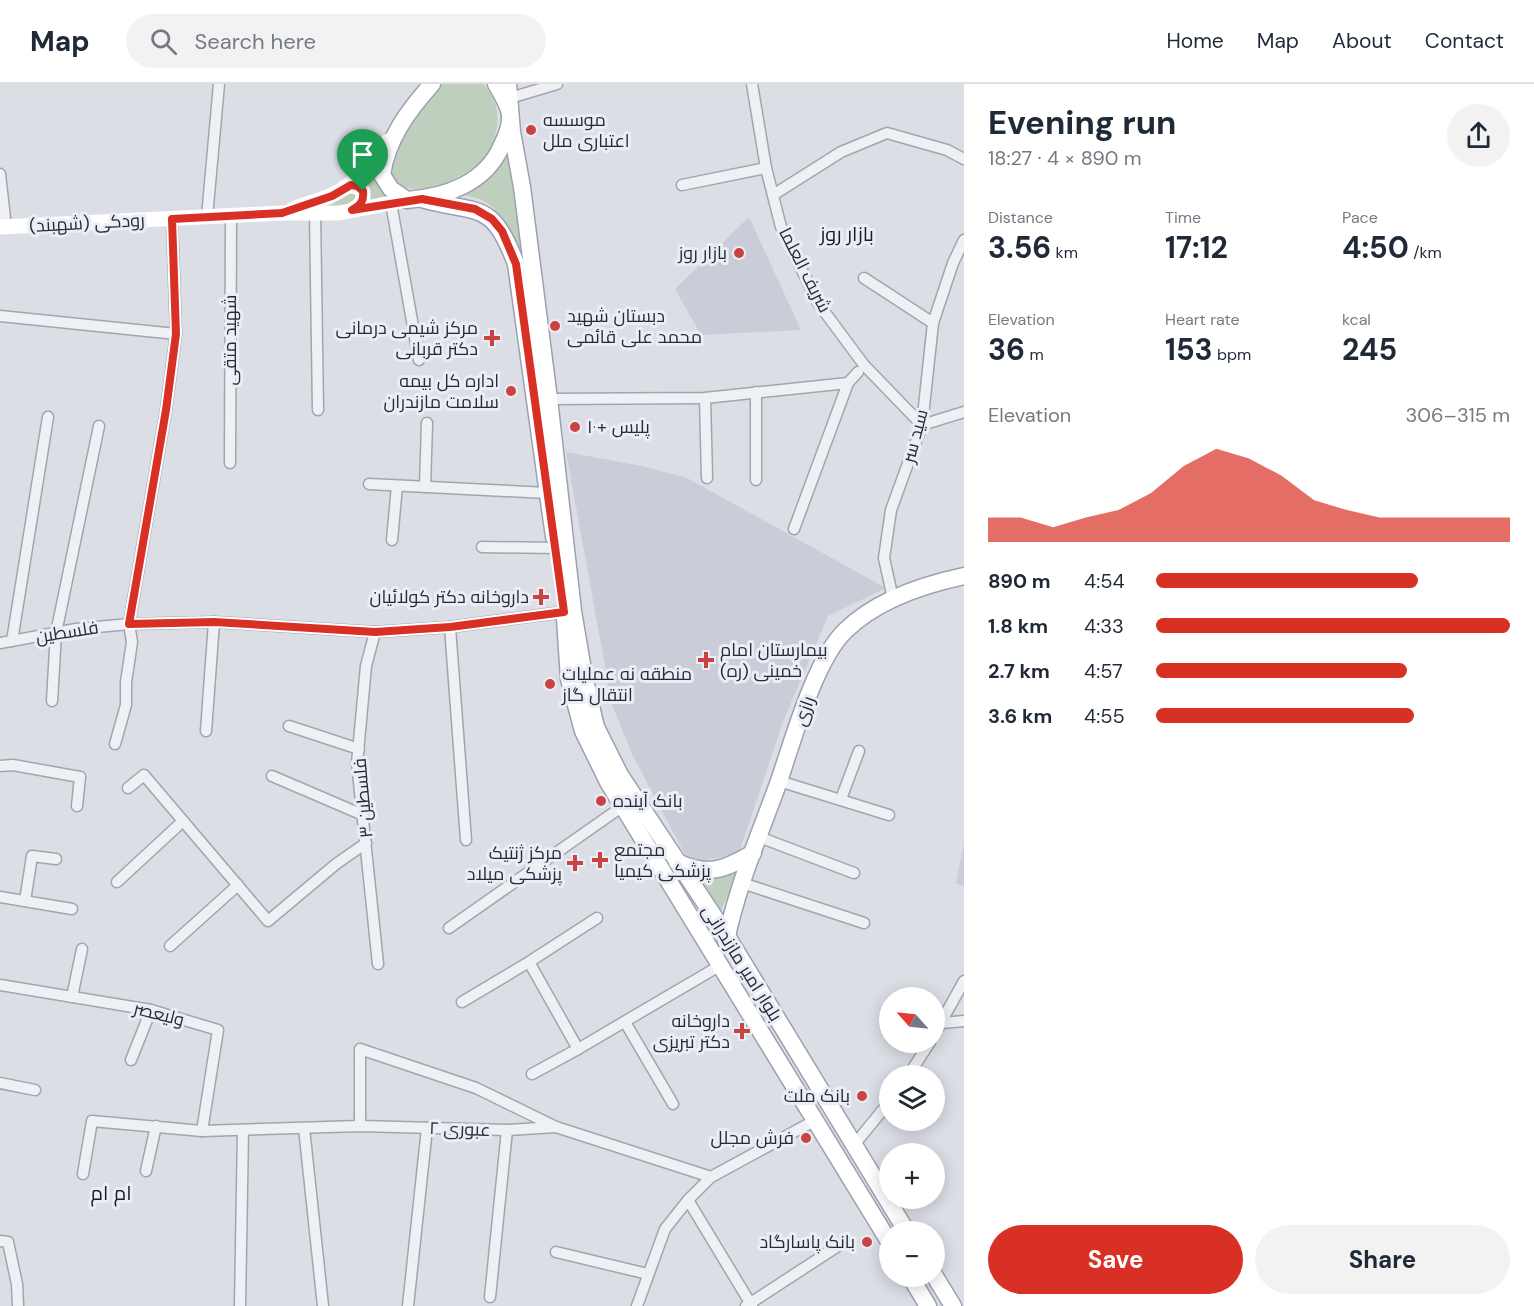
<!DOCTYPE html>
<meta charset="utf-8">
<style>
:root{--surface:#fff;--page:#f2f2f3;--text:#1f2937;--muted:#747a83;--line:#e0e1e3;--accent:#d93025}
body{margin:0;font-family:"DM Sans",Cairo,sans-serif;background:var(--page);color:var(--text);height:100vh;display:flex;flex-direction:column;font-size:22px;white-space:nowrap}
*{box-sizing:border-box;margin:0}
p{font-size:20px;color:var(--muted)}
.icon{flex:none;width:33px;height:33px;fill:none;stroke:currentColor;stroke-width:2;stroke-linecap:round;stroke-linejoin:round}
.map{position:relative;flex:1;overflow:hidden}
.panel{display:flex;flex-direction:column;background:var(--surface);width:570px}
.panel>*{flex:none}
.needle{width:39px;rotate:297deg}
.buttons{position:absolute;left:879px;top:903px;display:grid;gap:12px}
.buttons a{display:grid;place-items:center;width:66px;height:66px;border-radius:50%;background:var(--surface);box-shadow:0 3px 15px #0003;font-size:30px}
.pin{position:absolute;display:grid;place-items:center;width:51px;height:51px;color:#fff;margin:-62px -26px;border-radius:50% 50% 50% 0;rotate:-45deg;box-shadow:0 0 6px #0007}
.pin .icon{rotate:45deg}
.round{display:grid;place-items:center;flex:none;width:63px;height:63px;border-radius:32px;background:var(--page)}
.summary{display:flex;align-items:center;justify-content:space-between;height:102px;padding:0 24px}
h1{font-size:33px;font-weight:700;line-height:45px}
.metrics{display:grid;grid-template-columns:repeat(3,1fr);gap:9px;height:102px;padding:6px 24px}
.metrics div{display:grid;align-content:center}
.metrics b{font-size:30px;font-weight:700}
.metrics small{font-size:16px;font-weight:400}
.metrics p{font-size:16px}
.chart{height:168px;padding:12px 24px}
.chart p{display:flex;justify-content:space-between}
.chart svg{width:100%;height:108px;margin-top:6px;fill:var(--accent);opacity:.7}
.action{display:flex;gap:12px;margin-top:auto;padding:12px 24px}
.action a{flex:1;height:69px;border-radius:36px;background:var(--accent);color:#fff;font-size:24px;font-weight:700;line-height:69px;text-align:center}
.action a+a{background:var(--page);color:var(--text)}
ul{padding:0 24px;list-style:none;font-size:20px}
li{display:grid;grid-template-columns:96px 72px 1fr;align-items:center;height:45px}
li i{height:15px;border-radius:8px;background:var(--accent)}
header{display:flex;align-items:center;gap:36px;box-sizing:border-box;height:84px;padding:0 30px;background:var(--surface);border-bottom:2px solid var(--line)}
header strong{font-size:28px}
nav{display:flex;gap:33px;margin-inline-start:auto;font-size:21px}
.search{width:420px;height:54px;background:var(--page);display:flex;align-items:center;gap:15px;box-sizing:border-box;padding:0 21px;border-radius:33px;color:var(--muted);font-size:22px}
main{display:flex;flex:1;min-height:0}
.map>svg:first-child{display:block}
.built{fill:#cacdd7}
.green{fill:#bfcfbd}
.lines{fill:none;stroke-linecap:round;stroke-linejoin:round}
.minor-casing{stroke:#a2a5af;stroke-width:13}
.primary-casing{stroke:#9ca1b1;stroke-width:19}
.minor{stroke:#eef0f4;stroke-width:10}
.secondary{stroke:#fff;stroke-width:15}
.primary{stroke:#fff;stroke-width:16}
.route-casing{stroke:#fff;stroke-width:12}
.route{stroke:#d93025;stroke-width:8}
.poi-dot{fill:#c94343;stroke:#ebedf4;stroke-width:2}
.labels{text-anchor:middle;stroke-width:6;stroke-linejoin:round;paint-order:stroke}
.poi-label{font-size:18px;fill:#262b3b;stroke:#ebedf4;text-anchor:end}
.street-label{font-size:18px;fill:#262b3b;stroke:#ebedf4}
.neighbourhood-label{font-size:20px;fill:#191c2c;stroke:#ebedf4}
</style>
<header>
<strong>Map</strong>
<div class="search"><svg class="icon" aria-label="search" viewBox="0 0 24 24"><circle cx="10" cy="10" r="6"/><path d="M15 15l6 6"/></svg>Search here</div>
<nav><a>Home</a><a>Map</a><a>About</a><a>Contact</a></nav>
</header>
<main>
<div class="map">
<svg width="964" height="1222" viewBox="0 0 964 1222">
<rect width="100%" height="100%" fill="#dcdee6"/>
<g class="built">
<polygon points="749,133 801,246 701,251 675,205"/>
<polygon points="566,368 642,382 687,394 886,504 828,532 782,640 739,769 690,780 632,670 612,621"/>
<polygon points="964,759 964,802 956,800"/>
</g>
<g class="green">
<path d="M483,0C501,19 501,42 490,65C480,87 429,112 405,103C400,101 395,94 392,90C396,55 417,24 442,0Z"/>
<path d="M510,59L522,131L575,553C580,582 582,616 594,643C616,692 648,734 676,781L678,785L676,790L671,792L666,788L609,694L586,645L573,588L571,566L521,182C515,162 506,130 487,119C481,115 472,113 464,111C493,95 497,87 510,59Z"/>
<polygon points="380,79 395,113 365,120 358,98"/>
<polygon points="356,106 358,118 319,126 335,114"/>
<polygon points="743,780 718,832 691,790"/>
</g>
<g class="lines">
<defs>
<g id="minor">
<polyline points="752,0 766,84 781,143 818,219 864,281 922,341"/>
<polyline points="510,14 557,0"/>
<polyline points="0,90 6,143"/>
<polyline points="682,101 766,84"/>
<polyline points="773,111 841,68 887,49 947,66 964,75"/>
<polyline points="391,119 419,276"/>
<polyline points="315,129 318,326"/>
<polyline points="207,133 219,0"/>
<polyline points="864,194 933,239"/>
<polyline points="0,232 176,250"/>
<polyline points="756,308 756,396"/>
<polyline points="705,314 707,394"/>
<polyline points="549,315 705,314 848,299 858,288"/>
<polyline points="922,341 964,328"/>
<polyline points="230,379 231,132"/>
<polyline points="369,400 547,409"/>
<polyline points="425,403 427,339"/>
<polyline points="794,445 848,299"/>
<polyline points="392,456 397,402"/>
<polyline points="482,463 555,464"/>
<polyline points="893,515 884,474 891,426 922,341 933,239 953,179 964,156"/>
<polyline points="450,543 466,756"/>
<polyline points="375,548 366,582 357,679 378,880"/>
<polyline points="12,557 48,333"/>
<polyline points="0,559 76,545 129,540 214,538 375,548 450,543 564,528"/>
<polyline points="52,617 56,549 99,342"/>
<polyline points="289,642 359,665"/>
<polyline points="206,647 214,538"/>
<polyline points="115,660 126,621 126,598 132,558 129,540 166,326 176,250 172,135"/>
<polyline points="0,682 13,681 80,693 77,722"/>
<polyline points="272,692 363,731"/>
<polyline points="779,697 889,731"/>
<polyline points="128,704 144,691 268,837 336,780 366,759"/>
<polyline points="841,715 859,667"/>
<polyline points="759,753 854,789"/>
<polyline points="117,798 183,737"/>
<polyline points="742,799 864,839"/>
<polyline points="0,813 72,825"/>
<polyline points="25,817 32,772 56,775"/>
<polyline points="449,844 623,722"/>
<polyline points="170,862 238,801"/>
<polyline points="529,878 578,965"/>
<polyline points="0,901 151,926 218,946 202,1047"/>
<polyline points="72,913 82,865"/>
<polyline points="462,918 529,878 597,834"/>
<polyline points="625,938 673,1020"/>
<polyline points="942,939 964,937"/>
<polyline points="934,951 964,897"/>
<polyline points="131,976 151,926"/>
<polyline points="532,990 578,965 721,881"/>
<polyline points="908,992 930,958"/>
<polyline points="0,999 35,1006"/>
<polyline points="360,1042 360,965 476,1004 556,1043"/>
<polyline points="304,1044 323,1222"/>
<polyline points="854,1061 890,1017"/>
<polyline points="146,1087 156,1042"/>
<polyline points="83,1090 92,1037 202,1047 360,1042 507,1046 556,1043 711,1093"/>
<polyline points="688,1116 752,1222"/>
<polyline points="0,1157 8,1158 17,1200 18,1222"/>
<polyline points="556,1168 648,1190"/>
<polyline points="490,1213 507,1046"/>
<polyline points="240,1222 243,1046"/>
<polyline points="408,1222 427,1044"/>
<polyline points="637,1222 665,1145 688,1116 711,1093 814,1037"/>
<polyline points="746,1222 841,1160"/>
</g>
<g id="primary">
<path d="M432,0C408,27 387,55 382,91L391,105L407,116C446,113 486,99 502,61C506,53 510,43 510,34C511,24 501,9 496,0"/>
<polyline points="508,0 512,48 522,103 549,315 573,527 584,592 596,643 620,691 727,852 907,1148"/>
<path d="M422,115C479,131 492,115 516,180L554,453"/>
<polyline points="565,535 569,595 583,647 608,698 890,1159"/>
<path d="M677,778C708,793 726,785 753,769"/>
<path d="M726,857C737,802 760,750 779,697C793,656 815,576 845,547C876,516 922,501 964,492"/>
<polyline points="934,1191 953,1222"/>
<polyline points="910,1192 928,1222"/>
</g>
</defs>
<use href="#minor" class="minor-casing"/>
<use href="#primary" class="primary-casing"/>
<use href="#minor" class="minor"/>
<g class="secondary">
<path d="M344,104C352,101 356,101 363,107C364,117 361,121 352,126"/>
<path d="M293,125C305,120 318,117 330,112C355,101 373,79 388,57"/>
<polyline points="0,143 282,129 339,129 407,116"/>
</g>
<use href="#primary" class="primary"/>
</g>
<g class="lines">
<defs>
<path id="route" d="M351,101L357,102L363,107C364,117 361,121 352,126L422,115L475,125L492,135L502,147L516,180L564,528L450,543L375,548L214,538L129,540L166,326L176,250L172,135L282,129L332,112Z"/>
</defs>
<use href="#route" class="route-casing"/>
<use href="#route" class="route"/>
</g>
<g class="poi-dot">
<circle cx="531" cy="46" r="6"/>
<circle cx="739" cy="169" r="6"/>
<circle cx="555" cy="242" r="6"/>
<path d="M489 245h6v6h6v6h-6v6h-6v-6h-6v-6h6z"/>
<circle cx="511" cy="307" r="6"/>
<circle cx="575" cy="343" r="6"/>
<path d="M538 504h6v6h6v6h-6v6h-6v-6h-6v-6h6z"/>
<path d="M703 567h6v6h6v6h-6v6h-6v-6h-6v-6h6z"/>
<circle cx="550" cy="600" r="6"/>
<circle cx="601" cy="717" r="6"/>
<path d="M597 767h6v6h6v6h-6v6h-6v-6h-6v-6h6z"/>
<path d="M572 770h6v6h6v6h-6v6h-6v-6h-6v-6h6z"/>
<path d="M739 938h6v6h6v6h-6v6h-6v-6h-6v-6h6z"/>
<circle cx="862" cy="1012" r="6"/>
<circle cx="806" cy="1054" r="6"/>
<circle cx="867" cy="1158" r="6"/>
</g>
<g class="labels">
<g class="poi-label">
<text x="543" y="42" text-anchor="start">موسسه<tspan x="543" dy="21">اعتباری ملل</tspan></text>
<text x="727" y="175">بازار روز</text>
<text x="567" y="238" text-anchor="start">دبستان شهید<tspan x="567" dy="21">محمد علی قائمی</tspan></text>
<text x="478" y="250">مرکز شیمی درمانی<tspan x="478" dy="21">دکتر قربانی</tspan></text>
<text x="499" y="303">اداره کل بیمه<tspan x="499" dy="21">سلامت مازندران</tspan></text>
<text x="587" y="349" text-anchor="start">پلیس +١٠</text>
<text x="529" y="519">داروخانه دکتر کولائیان</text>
<text x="720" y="572" text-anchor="start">بیمارستان امام<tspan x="720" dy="21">خمینی (ره)</tspan></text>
<text x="562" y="596" text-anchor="start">منطقه نه عملیات<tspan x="562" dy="21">انتقال گاز</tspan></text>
<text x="613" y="723" text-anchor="start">بانک آینده</text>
<text x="614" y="772" text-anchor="start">مجتمع<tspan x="614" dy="21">پزشکی کیمیا</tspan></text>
<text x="562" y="775">مرکز ژنتیک<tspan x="562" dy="21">پزشکی میلاد</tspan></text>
<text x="730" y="943">داروخانه<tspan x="730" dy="21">دکتر تبریزی</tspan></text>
<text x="850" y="1018">بانک ملت</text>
<text x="794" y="1060">فرش مجلل</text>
<text x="855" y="1164">بانک پاسارگاد</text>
</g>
<g class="street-label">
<text transform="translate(87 139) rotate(-3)" y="6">رودکی (شهبند)</text>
<text transform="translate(805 186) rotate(63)" y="6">شریف العلما</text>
<text transform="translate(230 256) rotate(-90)" y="6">شهید متقی</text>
<text transform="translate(915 352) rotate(-75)" y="6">سید سر</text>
<text transform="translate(67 548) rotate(-9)" y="6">فلسطین</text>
<text transform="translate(804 627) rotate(-70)" y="6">رازی</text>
<text transform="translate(363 714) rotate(-95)" y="6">فلسطین ۳</text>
<text transform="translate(742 879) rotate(58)" y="6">بلوار امیر مازندرانی</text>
<text transform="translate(159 930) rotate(14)" y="6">ولیعصر</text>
<text transform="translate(460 1045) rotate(2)" y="6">عبوری ۲</text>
</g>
<g class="neighbourhood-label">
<text x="847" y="157">بازار روز</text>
<text x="111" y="1116">ام ام</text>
</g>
</g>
</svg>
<div class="buttons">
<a><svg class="needle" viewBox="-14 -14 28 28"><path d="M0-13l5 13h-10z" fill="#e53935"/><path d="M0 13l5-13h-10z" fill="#747a83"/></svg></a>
<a><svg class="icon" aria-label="layers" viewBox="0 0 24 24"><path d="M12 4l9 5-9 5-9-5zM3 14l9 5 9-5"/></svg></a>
<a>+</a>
<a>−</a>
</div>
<div class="pin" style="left:363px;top:107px;background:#1e9e55"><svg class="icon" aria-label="arrive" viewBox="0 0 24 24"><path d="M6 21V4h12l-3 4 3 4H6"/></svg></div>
</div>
<section class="panel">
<div class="summary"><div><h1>Evening run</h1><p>18:27 · 4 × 890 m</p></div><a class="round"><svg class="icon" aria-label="share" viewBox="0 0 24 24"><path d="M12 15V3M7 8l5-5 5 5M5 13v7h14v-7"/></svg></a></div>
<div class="metrics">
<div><p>Distance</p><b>3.56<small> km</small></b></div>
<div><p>Time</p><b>17:12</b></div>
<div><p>Pace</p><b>4:50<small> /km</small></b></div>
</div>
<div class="metrics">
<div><p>Elevation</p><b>36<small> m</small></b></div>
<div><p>Heart rate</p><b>153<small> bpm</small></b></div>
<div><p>kcal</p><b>245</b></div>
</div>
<div class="chart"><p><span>Elevation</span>306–315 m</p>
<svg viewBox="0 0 160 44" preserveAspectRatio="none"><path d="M0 44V34L10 34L20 38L30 34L40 31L50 24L60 13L70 6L80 10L90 17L100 27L110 31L120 34L130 34L140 34L150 34L160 34V44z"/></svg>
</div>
<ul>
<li><b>890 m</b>4:54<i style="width:74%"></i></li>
<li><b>1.8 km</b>4:33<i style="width:100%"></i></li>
<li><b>2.7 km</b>4:57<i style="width:71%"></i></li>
<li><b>3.6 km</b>4:55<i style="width:73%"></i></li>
</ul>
<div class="action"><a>Save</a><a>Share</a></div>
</section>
</main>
